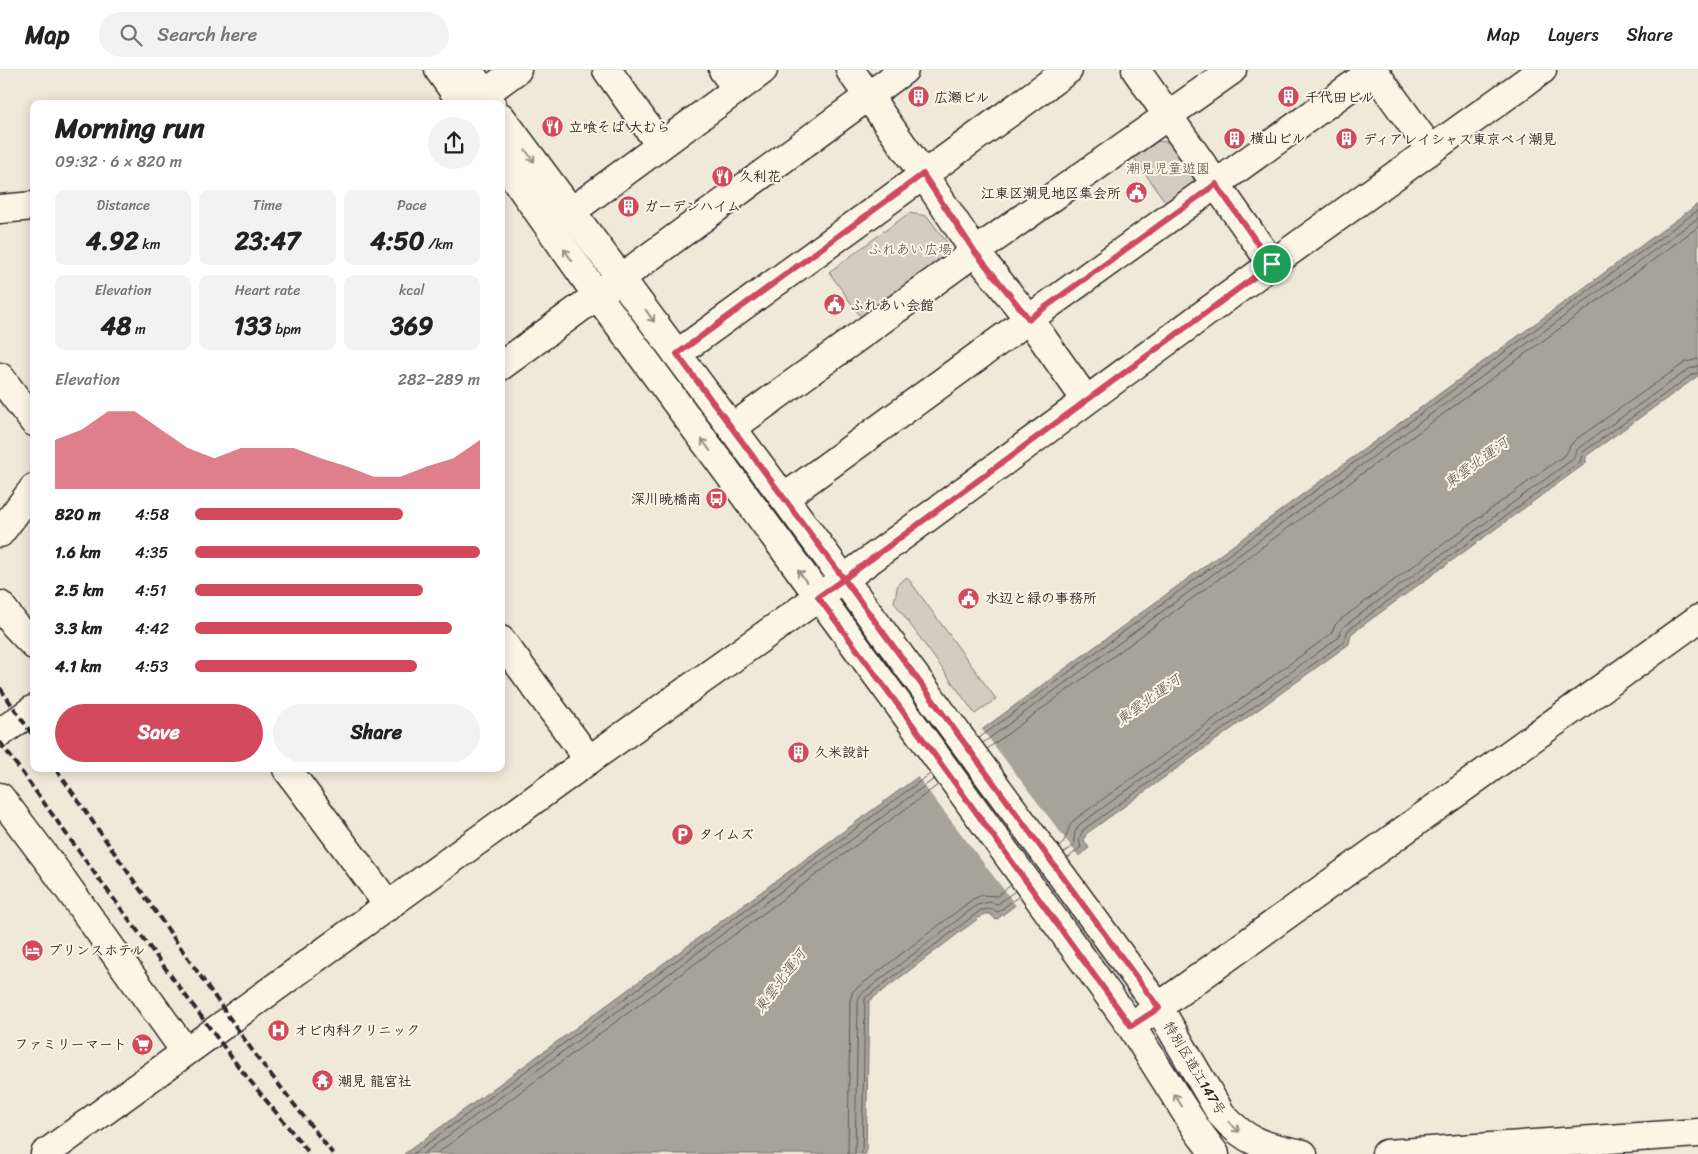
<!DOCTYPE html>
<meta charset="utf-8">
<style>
:root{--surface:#fff;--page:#f2f2f2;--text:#222;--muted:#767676;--line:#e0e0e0;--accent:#d1495b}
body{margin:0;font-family:Sriracha,"Klee One",sans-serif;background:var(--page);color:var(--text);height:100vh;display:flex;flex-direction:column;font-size:19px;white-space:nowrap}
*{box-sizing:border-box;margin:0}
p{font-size:16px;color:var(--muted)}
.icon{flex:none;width:28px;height:28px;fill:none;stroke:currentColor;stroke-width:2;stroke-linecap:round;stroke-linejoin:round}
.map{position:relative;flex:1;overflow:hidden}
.details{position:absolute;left:30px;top:30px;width:475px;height:672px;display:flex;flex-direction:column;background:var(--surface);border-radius:10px;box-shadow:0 2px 12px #0003}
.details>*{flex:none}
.pin{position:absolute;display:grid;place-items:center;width:42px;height:42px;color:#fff;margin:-21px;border:2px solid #fff;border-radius:50%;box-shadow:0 1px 5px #0007}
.round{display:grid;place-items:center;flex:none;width:52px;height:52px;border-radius:26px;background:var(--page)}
.summary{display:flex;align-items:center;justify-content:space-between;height:85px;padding:0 25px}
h1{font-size:28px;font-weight:800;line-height:38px}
.metrics{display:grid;grid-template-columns:repeat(3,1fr);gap:8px;height:85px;padding:5px 25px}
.metrics div{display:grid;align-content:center;border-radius:10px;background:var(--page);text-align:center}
.metrics b{font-size:25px;font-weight:800}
.metrics small{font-size:14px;font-weight:400}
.metrics p{font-size:14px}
.chart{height:140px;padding:10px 25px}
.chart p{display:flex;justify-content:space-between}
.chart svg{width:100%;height:90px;margin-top:5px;fill:var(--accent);opacity:.7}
.button{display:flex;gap:10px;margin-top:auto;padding:10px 25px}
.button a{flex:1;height:58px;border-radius:30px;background:var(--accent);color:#fff;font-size:20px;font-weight:800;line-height:58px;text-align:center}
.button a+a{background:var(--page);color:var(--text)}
ul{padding:0 25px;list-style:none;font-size:16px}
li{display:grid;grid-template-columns:80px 60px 1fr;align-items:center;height:38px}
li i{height:12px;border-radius:6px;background:var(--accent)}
header{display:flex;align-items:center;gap:30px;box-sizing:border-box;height:70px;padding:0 25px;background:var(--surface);border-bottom:1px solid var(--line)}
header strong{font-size:24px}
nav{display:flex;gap:28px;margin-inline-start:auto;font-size:18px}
.search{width:350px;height:45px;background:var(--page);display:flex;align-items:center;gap:12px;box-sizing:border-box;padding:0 18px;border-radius:28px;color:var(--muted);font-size:19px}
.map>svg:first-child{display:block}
.green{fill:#d2cdc0;stroke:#7e7c76}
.water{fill:#a6a399;stroke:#75736d}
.pier{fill:#efe9da}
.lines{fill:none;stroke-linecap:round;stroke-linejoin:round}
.shore{stroke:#5c5b57;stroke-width:1}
.minor-casing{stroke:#2b2b2b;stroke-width:31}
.minor{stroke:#fcf5e5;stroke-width:28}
.rail{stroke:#2b2b2b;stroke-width:4;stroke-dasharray:8 4;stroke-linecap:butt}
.oneway{stroke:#949088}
.route-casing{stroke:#fff;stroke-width:10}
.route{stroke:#d1495b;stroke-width:6}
.labels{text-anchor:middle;stroke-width:4;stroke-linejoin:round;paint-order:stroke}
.poi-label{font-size:14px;font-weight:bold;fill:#2b2b2b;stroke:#fcf5e5;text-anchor:start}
.park-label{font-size:14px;fill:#555450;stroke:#fcf5e5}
.street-label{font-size:14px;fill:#2b2b2b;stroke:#fcf5e5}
.water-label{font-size:15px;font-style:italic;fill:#565552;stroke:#fcf5e5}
</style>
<header>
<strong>Map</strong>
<div class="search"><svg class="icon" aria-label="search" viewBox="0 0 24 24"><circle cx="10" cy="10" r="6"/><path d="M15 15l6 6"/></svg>Search here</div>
<nav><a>Map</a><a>Layers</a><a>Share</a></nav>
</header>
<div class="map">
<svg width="1698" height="1084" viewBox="0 0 1698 1084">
<rect width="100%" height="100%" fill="#efe9da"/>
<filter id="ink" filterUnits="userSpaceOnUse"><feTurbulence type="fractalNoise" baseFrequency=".02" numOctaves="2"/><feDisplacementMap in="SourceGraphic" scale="10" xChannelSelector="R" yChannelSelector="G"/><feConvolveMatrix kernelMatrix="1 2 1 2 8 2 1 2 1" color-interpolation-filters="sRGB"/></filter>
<g filter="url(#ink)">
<g class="green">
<polygon points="1158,71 1177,73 1196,99 1191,118 1167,134 1134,88"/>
<polygon points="909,143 927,146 949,175 948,189 863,250 829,202"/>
<polygon points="907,507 996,629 975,644 894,532 898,514"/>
<polygon points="1073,836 1117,898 1108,904 1065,843"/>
</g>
<polygon class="water" points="1698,134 1698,306 1586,386 1586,393 1351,564 1349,574 1086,764 1084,770 1089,778 996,850 990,844 984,844 869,931 866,1084 404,1084"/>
<polygon class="pier" points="981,658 1080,788 1017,837 916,705"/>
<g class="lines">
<g class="shore">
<polyline points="979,668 1698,140"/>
<polyline points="983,673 1698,148"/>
<polyline points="987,679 1698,157"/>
<path d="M1059,777C1068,770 1066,758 1074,750L1331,564L1335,555L1340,550L1566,384L1570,376L1575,370L1686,292L1698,289"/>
<polyline points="1064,783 1073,776 1075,762 1079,755 1338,568 1341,560 1344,556 1573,389 1576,381 1580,377 1689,299 1698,296"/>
<polyline points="1068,788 1081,777 1079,769 1083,760 1344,572 1348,560 1580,392 1583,382 1693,304 1698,303"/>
<polyline points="413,1084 930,704"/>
<polyline points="423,1084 934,709"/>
<polyline points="436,1084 938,715"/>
<polyline points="848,1084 850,931 853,921 973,829 982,825 997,826 1011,815"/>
<polyline points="855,1084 858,932 860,925 977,835 989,832 998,834 1015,821"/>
<polyline points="862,1084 865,928 981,840 990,839 998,842 1019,826"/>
</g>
<defs>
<g id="minor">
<polyline points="439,0 463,34"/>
<polyline points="468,0 492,34"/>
<polyline points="607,0 660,75"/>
<polyline points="723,0 737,19"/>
<polyline points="850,0 923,104 975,182 1029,249 1086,330"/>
<polyline points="1136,0 1272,194"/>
<polyline points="1373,0 1430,79"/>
<polyline points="484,24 517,0"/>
<path d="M501,47L784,428L1159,938L1221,1044C1246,1073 1266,1077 1303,1084"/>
<polyline points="501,89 597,225 915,657 1131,956 1197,1060 1215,1084"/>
<polyline points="0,139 34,136"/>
<polyline points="572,141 763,0"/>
<polyline points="677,284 1068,0"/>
<polyline points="501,296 904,0"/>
<polyline points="0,307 34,352"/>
<polyline points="732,358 975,182 1232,0"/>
<polyline points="784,428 1029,249 1374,0"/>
<polyline points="0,463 34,418"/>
<polyline points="0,535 15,555 34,575"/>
<polyline points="501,570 589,690"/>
<polyline points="0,663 34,639"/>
<polyline points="287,699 389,836"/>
<polyline points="0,727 53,797 185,981"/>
<polyline points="1143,948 1698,549"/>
<polyline points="45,1084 589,690 844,509 1272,194 1542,0"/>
<polyline points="1386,1084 1698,1063"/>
</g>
</defs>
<use href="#minor" class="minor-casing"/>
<use href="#minor" class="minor"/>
<g class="rail">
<polyline points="0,618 34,667"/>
<polyline points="0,672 96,805 238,996 310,1084"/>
<polyline points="56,699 254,983 333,1084"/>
</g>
</g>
<defs><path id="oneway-shaft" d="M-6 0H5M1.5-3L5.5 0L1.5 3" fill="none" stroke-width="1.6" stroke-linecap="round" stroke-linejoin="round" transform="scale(1.25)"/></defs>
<g class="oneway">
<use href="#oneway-shaft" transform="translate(530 86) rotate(53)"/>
<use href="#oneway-shaft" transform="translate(568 185) rotate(-125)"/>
<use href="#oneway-shaft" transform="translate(650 246) rotate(54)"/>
<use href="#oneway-shaft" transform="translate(706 375) rotate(-126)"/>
<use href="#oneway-shaft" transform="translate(802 506) rotate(-126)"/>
<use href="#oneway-shaft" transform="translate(1178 1030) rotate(-122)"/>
<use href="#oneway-shaft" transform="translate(1234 1057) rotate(43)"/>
</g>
</g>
<g class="lines" filter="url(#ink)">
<defs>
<polyline id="route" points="1272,194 1216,114 1029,249 975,182 923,104 677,284 844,509 818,527 915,658 1131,956 1159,938 844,509 1272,194"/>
</defs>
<use href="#route" class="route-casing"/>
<use href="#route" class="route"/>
</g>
<defs>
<symbol id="building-disc" viewBox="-11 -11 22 22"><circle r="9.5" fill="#d1495b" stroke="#fcf5e5"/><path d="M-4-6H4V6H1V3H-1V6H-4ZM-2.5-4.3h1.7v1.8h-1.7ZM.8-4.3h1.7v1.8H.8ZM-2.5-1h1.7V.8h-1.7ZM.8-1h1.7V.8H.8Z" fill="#fff"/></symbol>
<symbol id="restaurant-disc" viewBox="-11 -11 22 22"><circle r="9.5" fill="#d1495b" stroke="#fcf5e5"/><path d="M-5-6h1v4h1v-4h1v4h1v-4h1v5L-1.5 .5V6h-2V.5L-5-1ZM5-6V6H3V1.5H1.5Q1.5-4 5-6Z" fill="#fff"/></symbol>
<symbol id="civic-disc" viewBox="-11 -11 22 22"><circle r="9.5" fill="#d1495b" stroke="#fcf5e5"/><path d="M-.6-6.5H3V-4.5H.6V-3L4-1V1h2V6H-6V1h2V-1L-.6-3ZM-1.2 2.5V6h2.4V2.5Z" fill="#fff"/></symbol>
<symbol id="bus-disc" viewBox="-11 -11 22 22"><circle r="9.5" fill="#d1495b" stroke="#fcf5e5"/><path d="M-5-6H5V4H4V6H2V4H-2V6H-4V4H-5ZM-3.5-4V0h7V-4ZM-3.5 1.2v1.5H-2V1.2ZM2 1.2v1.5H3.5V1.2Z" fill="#fff"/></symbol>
<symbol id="parking-disc" viewBox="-11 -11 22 22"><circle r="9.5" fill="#d1495b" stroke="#fcf5e5"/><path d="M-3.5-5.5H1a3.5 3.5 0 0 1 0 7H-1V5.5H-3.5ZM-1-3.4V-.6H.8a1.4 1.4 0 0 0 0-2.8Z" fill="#fff"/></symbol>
<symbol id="hotel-disc" viewBox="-11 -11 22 22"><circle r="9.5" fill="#d1495b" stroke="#fcf5e5"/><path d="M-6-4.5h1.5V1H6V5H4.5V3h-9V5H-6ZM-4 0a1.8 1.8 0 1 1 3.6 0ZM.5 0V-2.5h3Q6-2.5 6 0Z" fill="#fff"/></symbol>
<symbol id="hospital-disc" viewBox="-11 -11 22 22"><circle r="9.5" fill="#d1495b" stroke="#fcf5e5"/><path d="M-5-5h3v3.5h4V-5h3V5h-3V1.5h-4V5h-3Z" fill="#fff"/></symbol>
<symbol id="supermarket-disc" viewBox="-11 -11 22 22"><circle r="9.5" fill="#d1495b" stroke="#fcf5e5"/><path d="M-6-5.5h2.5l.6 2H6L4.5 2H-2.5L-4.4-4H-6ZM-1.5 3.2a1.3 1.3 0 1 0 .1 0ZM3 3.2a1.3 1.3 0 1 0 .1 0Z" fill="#fff"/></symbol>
<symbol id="temple-disc" viewBox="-11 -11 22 22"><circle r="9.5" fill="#d1495b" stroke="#fcf5e5"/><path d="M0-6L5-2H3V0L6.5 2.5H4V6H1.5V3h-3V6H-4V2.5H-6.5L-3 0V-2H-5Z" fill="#fff"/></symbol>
</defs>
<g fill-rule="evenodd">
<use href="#building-disc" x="906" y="14" width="25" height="25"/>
<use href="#building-disc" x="1276" y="14" width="25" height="25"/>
<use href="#restaurant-disc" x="540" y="44" width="25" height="25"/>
<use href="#building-disc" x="1222" y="56" width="25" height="25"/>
<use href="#building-disc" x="1334" y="56" width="25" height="25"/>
<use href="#restaurant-disc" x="710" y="94" width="25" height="25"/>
<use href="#civic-disc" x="1124" y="110" width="25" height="25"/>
<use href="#building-disc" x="616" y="124" width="25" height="25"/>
<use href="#civic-disc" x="822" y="222" width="25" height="25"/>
<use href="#bus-disc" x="704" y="416" width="25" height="25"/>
<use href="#civic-disc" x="956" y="516" width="25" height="25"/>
<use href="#building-disc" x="786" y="670" width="25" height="25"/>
<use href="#parking-disc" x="670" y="752" width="25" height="25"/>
<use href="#hotel-disc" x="20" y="868" width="25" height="25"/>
<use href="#hospital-disc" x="266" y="948" width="25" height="25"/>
<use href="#supermarket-disc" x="130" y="962" width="25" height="25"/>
<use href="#temple-disc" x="310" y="998" width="25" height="25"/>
</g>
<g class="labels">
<g class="poi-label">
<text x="934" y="32">広瀬ビル</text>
<text x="1305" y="32">千代田ビル</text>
<text x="569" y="62">立喰そば 大むら</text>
<text x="1250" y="73">横山ビル</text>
<text x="1363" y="74">ディアレイシャス東京ベイ潮見</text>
<text x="739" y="111">久利花</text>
<text x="1121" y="128" text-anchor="end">江東区潮見地区集会所</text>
<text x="644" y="141">ガーデンハイム</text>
<text x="850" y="240">ふれあい会館</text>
<text x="701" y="434" text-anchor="end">深川暁橋南</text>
<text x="985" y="533">水辺と緑の事務所</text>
<text x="814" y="687">久米設計</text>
<text x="699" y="769">タイムズ</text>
<text x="48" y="885">プリンスホテル</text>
<text x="294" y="965">オビ内科クリニック</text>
<text x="127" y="979" text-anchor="end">ファミリーマート</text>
<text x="338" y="1016">潮見 龍宮社</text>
</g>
<g class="park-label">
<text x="1168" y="103">潮見児童遊園</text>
<text x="910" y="184">ふれあい広場</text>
</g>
<g class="street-label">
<text transform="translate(1195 998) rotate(59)" y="5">特別区道江147号</text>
</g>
<g class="water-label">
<text transform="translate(1476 393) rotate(-36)" y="5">東雲北運河</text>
<text transform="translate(1148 630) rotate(-36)" y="5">東雲北運河</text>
<text transform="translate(780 911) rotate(-53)" y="5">東雲北運河</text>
</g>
</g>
</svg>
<div class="pin" style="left:1272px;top:194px;background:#1e9e55"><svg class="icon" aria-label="arrive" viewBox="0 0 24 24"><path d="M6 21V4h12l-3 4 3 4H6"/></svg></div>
<section class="details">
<div class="summary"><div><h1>Morning run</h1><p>09:32 · 6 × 820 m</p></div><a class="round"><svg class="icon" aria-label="share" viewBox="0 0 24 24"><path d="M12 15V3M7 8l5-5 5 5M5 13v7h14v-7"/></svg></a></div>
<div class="metrics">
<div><p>Distance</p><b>4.92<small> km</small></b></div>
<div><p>Time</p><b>23:47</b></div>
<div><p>Pace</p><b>4:50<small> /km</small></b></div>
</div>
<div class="metrics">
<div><p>Elevation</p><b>48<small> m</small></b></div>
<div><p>Heart rate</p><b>133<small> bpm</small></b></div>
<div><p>kcal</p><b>369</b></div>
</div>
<div class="chart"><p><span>Elevation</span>282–289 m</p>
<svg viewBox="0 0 160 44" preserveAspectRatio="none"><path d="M0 44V20L10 15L20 6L30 6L40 15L50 24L60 29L70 24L80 24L90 24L100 29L110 33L120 38L130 38L140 33L150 29L160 20V44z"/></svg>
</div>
<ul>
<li><b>820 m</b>4:58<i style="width:73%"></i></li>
<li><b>1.6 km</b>4:35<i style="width:100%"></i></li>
<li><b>2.5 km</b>4:51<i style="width:80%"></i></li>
<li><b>3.3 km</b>4:42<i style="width:90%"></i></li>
<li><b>4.1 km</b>4:53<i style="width:78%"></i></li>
</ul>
<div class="button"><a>Save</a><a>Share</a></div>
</section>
</div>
